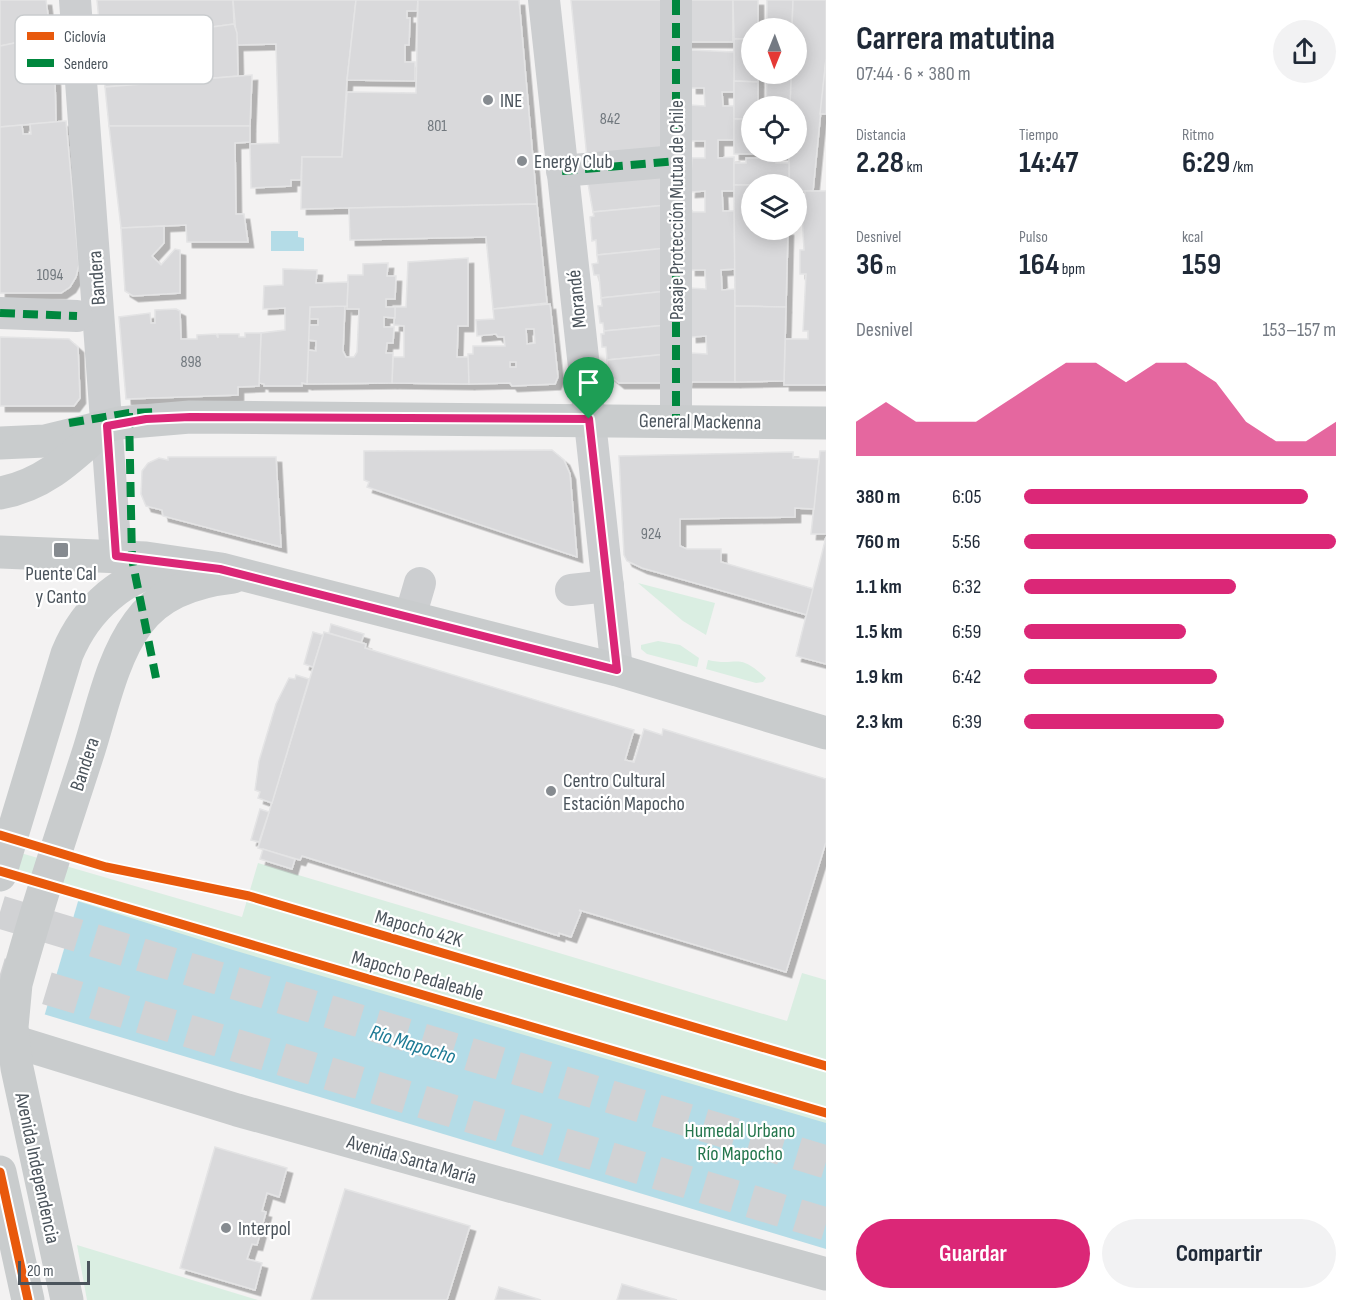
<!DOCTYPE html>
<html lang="es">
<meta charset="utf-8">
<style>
:root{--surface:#fff;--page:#f2f2f3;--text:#1f2937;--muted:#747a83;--accent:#db2777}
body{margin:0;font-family:"Sofia Sans Condensed",sans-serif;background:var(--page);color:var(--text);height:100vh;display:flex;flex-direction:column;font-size:22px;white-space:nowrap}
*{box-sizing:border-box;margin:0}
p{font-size:20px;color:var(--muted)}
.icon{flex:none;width:33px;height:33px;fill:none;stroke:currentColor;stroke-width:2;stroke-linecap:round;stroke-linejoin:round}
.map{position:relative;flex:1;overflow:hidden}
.sheet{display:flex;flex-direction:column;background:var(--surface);width:540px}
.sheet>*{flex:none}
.needle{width:39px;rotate:181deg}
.tools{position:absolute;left:741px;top:18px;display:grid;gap:12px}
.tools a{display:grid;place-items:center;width:66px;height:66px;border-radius:50%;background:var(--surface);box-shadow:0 3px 15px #0003;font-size:30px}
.scale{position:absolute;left:18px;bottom:15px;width:72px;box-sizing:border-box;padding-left:6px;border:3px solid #4b545c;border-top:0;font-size:16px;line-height:21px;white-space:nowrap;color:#4b545c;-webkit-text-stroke:4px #fff;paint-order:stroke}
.pin{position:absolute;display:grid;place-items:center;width:51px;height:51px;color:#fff;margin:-62px -26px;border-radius:50% 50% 50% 0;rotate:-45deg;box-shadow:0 0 6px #0007}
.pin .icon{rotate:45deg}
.round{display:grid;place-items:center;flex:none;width:63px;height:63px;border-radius:32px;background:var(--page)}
.head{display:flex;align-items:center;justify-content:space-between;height:102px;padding:0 30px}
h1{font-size:33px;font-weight:700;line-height:45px}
.metrics{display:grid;grid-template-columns:repeat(3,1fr);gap:9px;height:102px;padding:6px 30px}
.metrics div{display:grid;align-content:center}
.metrics b{font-size:30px;font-weight:700}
.metrics small{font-size:16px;font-weight:400}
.metrics p{font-size:16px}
.chart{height:168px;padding:12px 30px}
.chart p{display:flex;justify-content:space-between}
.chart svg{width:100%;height:108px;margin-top:6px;fill:var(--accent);opacity:.7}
.button{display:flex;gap:12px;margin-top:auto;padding:12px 30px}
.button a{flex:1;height:69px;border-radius:36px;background:var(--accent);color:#fff;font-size:24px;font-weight:700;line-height:69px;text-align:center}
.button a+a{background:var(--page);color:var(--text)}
ul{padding:0 30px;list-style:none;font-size:20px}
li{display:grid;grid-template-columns:96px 72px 1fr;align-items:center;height:45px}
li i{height:15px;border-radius:8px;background:var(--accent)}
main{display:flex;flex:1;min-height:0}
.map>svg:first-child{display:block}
.green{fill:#daeee2}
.water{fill:#b4dce7}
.pier{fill:#f3f2f2}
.building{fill:#d9d9db;stroke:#e4e4e5;stroke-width:1.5;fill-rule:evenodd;filter:url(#shadow)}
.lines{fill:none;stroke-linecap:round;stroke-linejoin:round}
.highway-tunnel{stroke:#d1d2d4;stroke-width:33;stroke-dasharray:33 16;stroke-linecap:butt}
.minor{stroke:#ccced0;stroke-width:32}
.major{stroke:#c9cccd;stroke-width:33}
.quiet{stroke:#00873e;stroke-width:8;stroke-dasharray:15 8;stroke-linecap:butt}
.cycleway-casing{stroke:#fff;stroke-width:13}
.cycleway{stroke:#e8590c;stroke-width:9}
.route-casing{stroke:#fff;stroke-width:12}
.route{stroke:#db2777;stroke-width:8}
.poi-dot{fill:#868b90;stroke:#fff;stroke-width:2}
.labels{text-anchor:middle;stroke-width:4.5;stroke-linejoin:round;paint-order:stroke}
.number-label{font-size:16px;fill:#70777d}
.poi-label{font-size:20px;fill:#4b545c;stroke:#fff;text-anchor:start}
.street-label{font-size:20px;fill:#4b545c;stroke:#fff}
.park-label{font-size:20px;fill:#24764d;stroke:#fff}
.water-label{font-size:21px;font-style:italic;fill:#1e7b95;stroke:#fff}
.key{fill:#fff;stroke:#c9ccce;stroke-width:1.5}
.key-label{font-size:16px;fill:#4b545c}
</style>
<main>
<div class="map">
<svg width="826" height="1300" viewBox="0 0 826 1300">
<defs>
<filter id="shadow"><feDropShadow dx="5.5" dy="5.5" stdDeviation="0" flood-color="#0004"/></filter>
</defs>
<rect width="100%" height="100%" fill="#f3f2f2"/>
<g class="green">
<polygon points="638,583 715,603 706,635 683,621"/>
<polygon points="658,641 680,645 699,658 697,667 647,654 641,649 641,645"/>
<path d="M708,660C738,667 737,651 766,678L763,682L756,683L706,669Z"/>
<polygon points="0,847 242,917 258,863 787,1021 802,973 826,980 826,1247 0,998"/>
<polygon points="77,1245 258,1300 87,1300"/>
</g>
<g class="water">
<polygon points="271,231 298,231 298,237 304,238 304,251 271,251"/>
<polygon points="74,900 233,950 826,1123 826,1249 0,1001"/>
</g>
<polygon class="pier" points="0,875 79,898 44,1017 0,1004"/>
<g class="building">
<polygon points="0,0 46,0 48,15 47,36 0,46"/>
<polygon points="97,0 233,0 234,24 101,42"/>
<polygon points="233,0 356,0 347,80 342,157 302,157 301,180 291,180 291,186 251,188 250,144 279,143 276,44 237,45"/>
<polygon points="356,0 418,0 417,11 407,11 407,18 410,18 409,45 405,45 405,62 415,62 415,81 347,80"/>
<polygon points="418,0 519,0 537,204 301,209 302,157 342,157 347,92 416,93"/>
<polygon points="571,0 665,0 666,151 587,158"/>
<rect x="684" y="0" width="49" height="42"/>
<polygon points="733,0 758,0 758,28 752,28 752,39 734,39"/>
<polygon points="767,0 793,0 792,28 767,28"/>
<polygon points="793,0 826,0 826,59 813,191 796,191 796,184 789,184 789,152 796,152 796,106 790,106 791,74 796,74 796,28 792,28"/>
<polygon points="234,24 237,33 238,76 105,87 101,42"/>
<polygon points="49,36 55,81 56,122 0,127 0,46"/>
<polygon points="734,39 752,39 752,74 758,74 758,82 734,81"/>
<polygon points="691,50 734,52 734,92 722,92 723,106 734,106 734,140 718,140 718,158 734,157 734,191 722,191 723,211 734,211 735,269 721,270 722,290 735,289 735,382 687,382 691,353 707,354 706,336 691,337 690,288 706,289 705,270 690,270 691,209 693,212 705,212 705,191 690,192 692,158 705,158 705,141 690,141 690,105 705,106 704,88 691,88"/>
<polygon points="826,59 826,114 820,114"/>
<rect x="767" y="74" width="24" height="5"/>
<polygon points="252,75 250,126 109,126 105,87"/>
<polygon points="767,79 791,79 790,106 766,106"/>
<polygon points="734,81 758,82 758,106 752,106 752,119 734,119"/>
<polygon points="734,119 752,119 752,152 757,152 757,154 734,154"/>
<polygon points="66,121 79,265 76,277 70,287 61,293 0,293 0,127 22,125 23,134 31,134 30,124"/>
<polygon points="109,126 250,126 250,142 235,143 236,214 244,214 248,242 187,242 186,225 121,228"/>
<rect x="766" y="152" width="23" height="2"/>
<polygon points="746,158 776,158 776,163 789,163 789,184 734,185 734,163 746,163"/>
<polygon points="666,171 667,205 593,212 587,178"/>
<polygon points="734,185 752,185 752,230 788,230 786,307 735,306"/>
<polygon points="805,191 826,191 826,385 784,385 785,339 808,339 808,331 803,331 806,274 800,274 800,250 804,250 802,214 804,214"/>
<polygon points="537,204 547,303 493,309 486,237 350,240 349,208"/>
<polygon points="667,205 667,248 597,255 596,240 592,241 590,217 594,216 593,212"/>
<polygon points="164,226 164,243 152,256 161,265 175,249 180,250 180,293 133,296 125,291 121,228"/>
<polygon points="667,248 667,291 601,298 599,275 594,275 592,264 598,263 597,255"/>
<polygon points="468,258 468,326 458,326 457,357 469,357 469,384 392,383 393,357 404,357 404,326 394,325 395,307 406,307 408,262"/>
<polygon points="388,263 387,276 396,276 395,299 386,299 386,307 395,307 395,318 384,317 384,327 394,327 393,343 387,343 386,353 393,353 392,383 307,384 308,350 316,351 316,341 308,340 309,325 318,325 318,319 309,319 310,307 345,306 343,351 346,357 354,357 357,352 359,309 347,309 348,275 363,275 363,264"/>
<polygon points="283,269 317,270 316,283 348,282 347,306 310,307 307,384 302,383 302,386 264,386 264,384 259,383 261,333 285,330 285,308 263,309 264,286 283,285"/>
<polygon points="667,291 667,325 604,331 603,323 600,323 598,306 602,306 601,298"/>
<path d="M550,304L558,377L555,384L512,386L510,383L469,384L468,354H473V346H505L504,337H498L496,334L477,336L476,320L494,319L493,309ZM526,329H534L535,343L527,344ZM510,362H516V367H510Z"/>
<polygon points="735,306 786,307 784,381 735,382"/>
<polygon points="176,309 180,311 181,339 197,339 197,335 216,334 218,338 218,334 239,334 239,337 245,337 245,333 261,333 259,386 238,387 238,395 126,399 119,317 150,313 151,323 155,323 155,310"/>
<polygon points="667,325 668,354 607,360 606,347 602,347 601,334 604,334 604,331"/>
<polygon points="0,337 69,339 78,347 80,398 74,406 0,406"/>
<polygon points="668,354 668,383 619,383 608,374 607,360"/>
<polygon points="552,450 564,460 570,474 577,557 367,487 369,482 364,480 364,451"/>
<polygon points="820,451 826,451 826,534 811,534"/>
<polygon points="793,452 793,458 819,459 814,509 795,508 795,517 680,519 680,546 687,549 721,549 721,562 814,589 807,615 642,568 627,561 624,555 619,456"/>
<polygon points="168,457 276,457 281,547 163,516 162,510 146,506 141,494 142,471 148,463 159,458 168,460"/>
<polygon points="826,537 826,664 796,656"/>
<polygon points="331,624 364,634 361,643 329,633"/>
<polygon points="313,632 323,635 313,667 304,664"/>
<polygon points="324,632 366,644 365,648 634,730 625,760 634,762 644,729 662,735 663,729 826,779 826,842 786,972 579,910 581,912 571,937 559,933 559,936 302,856 300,860 258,848"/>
<polygon points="296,675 309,679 272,803 258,798 260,792 255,790 259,761 276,704 289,678 295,679"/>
<polygon points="260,809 269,812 259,842 251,840"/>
<polygon points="263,849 295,859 292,869 260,859"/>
<polygon points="215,1147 287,1168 279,1197 267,1193 262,1211 266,1212 257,1245 252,1244 247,1259 262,1263 255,1290 180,1268"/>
<polygon points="345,1189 470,1226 447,1300 311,1300"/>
<polygon points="622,1284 677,1300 617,1300"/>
<polygon points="499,1287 541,1300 495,1300"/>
</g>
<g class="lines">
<g class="highway-tunnel">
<polyline points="0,912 826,1162"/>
<polyline points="0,974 826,1224"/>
</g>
<g class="minor">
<polyline points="75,0 116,556"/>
<polyline points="544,0 617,670"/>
<polyline points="676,0 676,420"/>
<polyline points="562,171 676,161"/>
<polyline points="0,313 77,316"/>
<polyline points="571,590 608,586"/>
<polyline points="410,617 420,583"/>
</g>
<g class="major">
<polyline points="0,443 45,441 119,423 190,417 826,423"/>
<path d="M0,493C44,485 71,458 103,429"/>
<polyline points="0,552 146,558 221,569 617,670 826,733"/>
<path d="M0,875L67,654C86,608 124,574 174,566"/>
<polyline points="0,1037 237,1110 826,1274"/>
<polyline points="0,1172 28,1300"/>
<path d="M67,1300L17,1068L12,1027L16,984C37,905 64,828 89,750C102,709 112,658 138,623C160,592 197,581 233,577"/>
</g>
<g class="quiet">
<polyline points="676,0 676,420"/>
<polyline points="562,171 676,161"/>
<polyline points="0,313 77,316"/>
<polyline points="129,413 132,559 156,678"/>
<polyline points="69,423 129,413 158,412"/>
<polyline points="107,426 116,556"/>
</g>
<defs>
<g id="cycleway">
<polyline points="0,835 106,867 249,896 826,1066"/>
<polyline points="0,871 826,1113"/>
<polyline points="0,1172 28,1300"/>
</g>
</defs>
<use href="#cycleway" class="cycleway-casing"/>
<use href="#cycleway" class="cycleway"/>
</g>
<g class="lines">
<defs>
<polygon id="route" points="190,417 589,419 617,670 220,569 116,556 107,426 146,419"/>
</defs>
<use href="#route" class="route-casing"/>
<use href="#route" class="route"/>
</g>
<g class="poi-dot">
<circle cx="488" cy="100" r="6"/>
<circle cx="522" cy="161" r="6"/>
<rect x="53" y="542" width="16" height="16" rx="3"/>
<circle cx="551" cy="791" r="6"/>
<circle cx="226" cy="1228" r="6"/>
</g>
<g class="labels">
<g class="number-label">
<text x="610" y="124">842</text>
<text x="437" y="131">801</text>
<text x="50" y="280">1094</text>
<text x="191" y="367">898</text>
<text x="651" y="539">924</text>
</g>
<g class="poi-label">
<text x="500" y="107">INE</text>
<text x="534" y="168">Energy Club</text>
<text x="61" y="580" text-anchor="middle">Puente Cal<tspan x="61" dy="23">y Canto</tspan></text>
<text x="563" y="787">Centro Cultural<tspan x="563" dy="23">Estación Mapocho</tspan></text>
<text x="238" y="1235">Interpol</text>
</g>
<g class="street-label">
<text transform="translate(676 210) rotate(-90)" y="7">Pasaje Protección Mutua de Chile</text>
<text transform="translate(96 278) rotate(-94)" y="7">Bandera</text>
<text transform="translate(576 299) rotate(-96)" y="7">Morandé</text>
<text transform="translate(700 421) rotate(1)" y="7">General Mackenna</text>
<text transform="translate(84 764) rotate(-72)" y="7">Bandera</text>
<text transform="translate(419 928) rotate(16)" y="7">Mapocho 42K</text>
<text transform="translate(418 975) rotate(16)" y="7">Mapocho Pedaleable</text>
<text transform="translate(412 1159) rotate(16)" y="7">Avenida Santa María</text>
<text transform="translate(38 1168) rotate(78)" y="7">Avenida Independencia</text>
</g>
<g class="park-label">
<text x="740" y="1137">Humedal Urbano<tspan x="740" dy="23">Río Mapocho</tspan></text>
</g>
<g class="water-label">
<text transform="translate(413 1044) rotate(17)" y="7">Río Mapocho</text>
</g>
</g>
<rect x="15" y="15" width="198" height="69" rx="9" class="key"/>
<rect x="27" y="32" width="27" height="8" fill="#e8590c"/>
<rect x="27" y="59" width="27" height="8" fill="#00873e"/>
<g class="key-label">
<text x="64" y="42">Ciclovía</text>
<text x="64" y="69">Sendero</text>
</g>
</svg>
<div class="tools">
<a><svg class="needle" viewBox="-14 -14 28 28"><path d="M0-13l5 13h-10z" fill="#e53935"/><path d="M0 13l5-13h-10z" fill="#747a83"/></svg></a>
<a><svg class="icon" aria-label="locate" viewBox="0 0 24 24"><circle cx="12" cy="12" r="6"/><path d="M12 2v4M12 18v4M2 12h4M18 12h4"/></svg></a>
<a><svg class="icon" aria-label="layers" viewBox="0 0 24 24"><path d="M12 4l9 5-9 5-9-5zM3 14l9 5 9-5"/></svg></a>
</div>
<div class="scale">20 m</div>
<div class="pin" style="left:589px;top:419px;background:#1e9e55"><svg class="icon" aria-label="arrive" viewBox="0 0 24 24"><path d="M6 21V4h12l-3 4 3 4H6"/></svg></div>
</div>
<section class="sheet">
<div class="head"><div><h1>Carrera matutina</h1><p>07:44 · 6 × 380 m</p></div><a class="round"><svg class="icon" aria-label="share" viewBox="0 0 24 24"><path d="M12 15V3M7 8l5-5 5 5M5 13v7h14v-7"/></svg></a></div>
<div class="metrics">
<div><p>Distancia</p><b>2.28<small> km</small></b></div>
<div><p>Tiempo</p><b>14:47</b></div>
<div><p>Ritmo</p><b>6:29<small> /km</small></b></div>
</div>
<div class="metrics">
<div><p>Desnivel</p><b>36<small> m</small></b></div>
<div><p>Pulso</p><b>164<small> bpm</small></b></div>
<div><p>kcal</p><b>159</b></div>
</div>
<div class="chart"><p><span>Desnivel</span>153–157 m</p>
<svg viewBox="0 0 160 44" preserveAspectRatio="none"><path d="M0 44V30L10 22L20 30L30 30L40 30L50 22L60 14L70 6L80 6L90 14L100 6L110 6L120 14L130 30L140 38L150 38L160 30V44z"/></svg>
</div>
<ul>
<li><b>380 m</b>6:05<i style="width:91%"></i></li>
<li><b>760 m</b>5:56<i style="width:100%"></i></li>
<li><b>1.1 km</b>6:32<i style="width:68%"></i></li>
<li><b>1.5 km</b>6:59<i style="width:52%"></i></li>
<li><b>1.9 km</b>6:42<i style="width:62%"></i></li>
<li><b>2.3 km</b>6:39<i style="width:64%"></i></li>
</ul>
<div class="button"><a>Guardar</a><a>Compartir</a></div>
</section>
</main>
